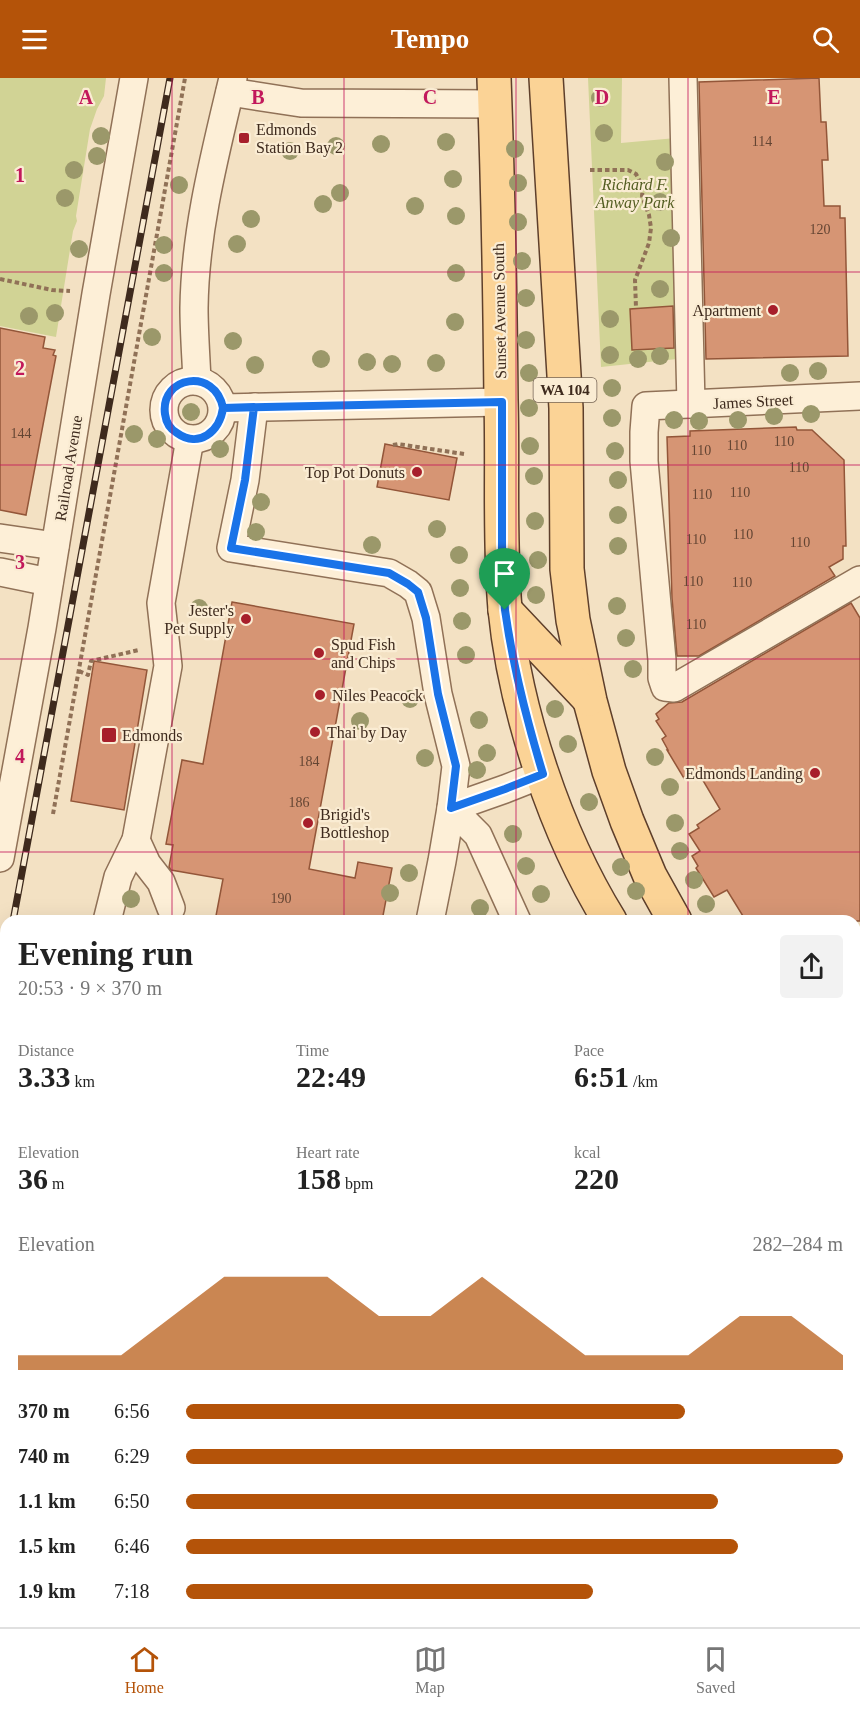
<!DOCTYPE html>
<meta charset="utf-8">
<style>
:root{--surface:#fff;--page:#f2f2f2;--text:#222;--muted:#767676;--line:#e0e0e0;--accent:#b45309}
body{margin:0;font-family:"Times New Roman",serif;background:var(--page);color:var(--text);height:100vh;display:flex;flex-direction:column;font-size:22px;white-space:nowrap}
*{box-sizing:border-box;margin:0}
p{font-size:20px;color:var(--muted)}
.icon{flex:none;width:33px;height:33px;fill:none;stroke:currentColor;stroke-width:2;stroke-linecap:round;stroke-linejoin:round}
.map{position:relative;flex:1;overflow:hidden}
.side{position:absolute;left:0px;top:837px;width:861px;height:712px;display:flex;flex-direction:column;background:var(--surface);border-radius:18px 18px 0 0;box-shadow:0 6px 24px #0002}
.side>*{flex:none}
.pin{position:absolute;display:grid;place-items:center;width:51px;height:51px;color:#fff;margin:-62px -26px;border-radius:50% 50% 50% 0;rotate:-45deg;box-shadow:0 0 6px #0007}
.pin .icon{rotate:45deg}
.round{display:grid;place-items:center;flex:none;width:63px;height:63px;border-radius:6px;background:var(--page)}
.headline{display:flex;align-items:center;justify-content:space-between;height:102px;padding:0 18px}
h1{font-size:33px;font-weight:600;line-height:45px}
.stats{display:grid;grid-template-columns:repeat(3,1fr);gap:9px;height:102px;padding:6px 18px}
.stats div{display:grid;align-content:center}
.stats b{font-size:30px;font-weight:600}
.stats small{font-size:16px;font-weight:400}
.stats p{font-size:16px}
.chart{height:168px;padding:12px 18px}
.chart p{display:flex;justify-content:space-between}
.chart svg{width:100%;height:108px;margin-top:6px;fill:var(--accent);opacity:.7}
ul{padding:0 18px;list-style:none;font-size:20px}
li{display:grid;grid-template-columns:96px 72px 1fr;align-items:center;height:45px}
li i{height:15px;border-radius:8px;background:var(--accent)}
header{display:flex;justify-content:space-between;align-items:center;height:78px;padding:0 18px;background:var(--accent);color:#fff;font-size:27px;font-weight:600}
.tab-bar{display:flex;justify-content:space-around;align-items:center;height:84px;border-top:2px solid var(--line);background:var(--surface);font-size:16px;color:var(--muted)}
.tab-bar a{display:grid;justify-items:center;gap:3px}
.tab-bar .current{color:var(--accent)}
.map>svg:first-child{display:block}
.green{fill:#d1d395}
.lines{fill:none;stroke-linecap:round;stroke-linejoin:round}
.stream{stroke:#6b9587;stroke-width:8}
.building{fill:#d69574;stroke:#935639;stroke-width:1.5}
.minor-casing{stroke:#907157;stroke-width:30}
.major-casing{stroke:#5e3f2b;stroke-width:36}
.path{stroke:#907157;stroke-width:4;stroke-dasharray:4.5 3;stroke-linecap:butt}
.minor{stroke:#fdefd7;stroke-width:27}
.major{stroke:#fbd396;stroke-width:33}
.rail-casing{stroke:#3e2a1d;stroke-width:7}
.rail{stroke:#faecd3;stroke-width:4.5;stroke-dasharray:14;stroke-linecap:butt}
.tree{fill:#9b986a}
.route-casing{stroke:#fff;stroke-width:12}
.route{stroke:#1a73e8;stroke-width:8}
.grid{fill:none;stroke:#c2185b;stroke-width:1.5;stroke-opacity:0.55}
.poi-dot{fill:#a71f2b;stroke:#faecd3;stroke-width:2}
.labels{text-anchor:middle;stroke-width:4.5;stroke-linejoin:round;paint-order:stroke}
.number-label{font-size:14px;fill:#644533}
.shield{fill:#faecd3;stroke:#766454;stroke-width:1.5}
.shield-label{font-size:15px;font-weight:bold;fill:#3e2a1d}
.poi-label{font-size:16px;fill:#3e2a1d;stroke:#faecd3;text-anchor:start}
.park-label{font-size:16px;font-style:italic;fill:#535d21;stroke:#faecd3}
.street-label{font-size:16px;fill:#3e2a1d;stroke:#faecd3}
.grid-label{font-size:20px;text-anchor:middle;font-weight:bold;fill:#c2185b;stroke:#faecd3;stroke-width:4.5;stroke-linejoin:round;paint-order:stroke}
</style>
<header><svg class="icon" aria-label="menu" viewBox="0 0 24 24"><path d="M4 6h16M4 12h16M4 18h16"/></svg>Tempo<svg class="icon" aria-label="search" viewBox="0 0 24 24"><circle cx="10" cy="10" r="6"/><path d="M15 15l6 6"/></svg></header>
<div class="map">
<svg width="860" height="1549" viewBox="0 0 860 1549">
<rect width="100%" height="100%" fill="#f3e1c3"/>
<g class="green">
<polygon points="0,0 106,0 104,18 97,31 90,51 76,138 77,143 73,153 56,259 0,248"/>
<polygon points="588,0 622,0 621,65 676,60 677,281 601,289"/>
</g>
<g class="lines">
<polyline class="stream" points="855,1362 860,1371"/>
</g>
<g class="building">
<polygon points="819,0 821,44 826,44 828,82 822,82 824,128 840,128 840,140 845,140 848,278 706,281 699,4"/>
<polygon points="673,228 674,270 632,272 630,231"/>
<polygon points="0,250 45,259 43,270 55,272 53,277 56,278 26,437 0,432"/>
<polygon points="796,349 797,352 812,352 844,382 846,468 843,468 843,481 829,489 835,498 699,578 677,578 672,520 667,359 690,358 690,353"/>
<polygon points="385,366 457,380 449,422 377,409"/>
<polygon points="232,524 354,546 309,791 355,800 358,784 392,790 382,843 215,843 223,801 171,792 169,789 173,767 166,766 182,682 203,686"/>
<polygon points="851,525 860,540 860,843 746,843 727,812 714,819 696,790 698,788 692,778 700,773 689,756 699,750 697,747 720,731 698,694 685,702 667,672 668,672 662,661 666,658 656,643 659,641 656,636 669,625 682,624"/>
<polygon points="94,583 147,592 124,732 71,723"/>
</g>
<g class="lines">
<defs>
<g id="minor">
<polyline points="683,0 691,326"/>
<polyline points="230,14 301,25 495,26"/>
<path d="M197,303C196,279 194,254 194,230C195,152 215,76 233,0"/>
<circle cx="193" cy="332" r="29"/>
<polyline points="860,318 646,328 644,354 644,383 662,582 662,600 665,609 674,610 860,502"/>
<polyline points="254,329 245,402 231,470 389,495 408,506 418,514 426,540 438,616 456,688 451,730 442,783 430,843"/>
<polyline points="223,330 502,324"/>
<polyline points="0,460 55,468"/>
<polyline points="0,494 49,504"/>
<polyline points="136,762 147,786 161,804 171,830"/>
<polyline points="0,780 42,550 96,216 134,0"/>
<polyline points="107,843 118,799 136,762 168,588 161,525 190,361"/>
<polyline points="517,843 478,757 451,730 505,711 543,696"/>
<polyline points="855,923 860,920"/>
<polyline points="0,1434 6,1430"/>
<polyline points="121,1544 124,1549"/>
<polyline points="851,1544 855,1549"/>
<polyline points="514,1549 516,1544"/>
</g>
<g id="major">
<path d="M494,0C498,107 500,215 501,322C503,392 499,462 505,531C515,633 556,756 610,843"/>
<polyline points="546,0 566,330 567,491 573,542 590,623 609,693 627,743 650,798 675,843"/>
<polyline points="505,532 589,621"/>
<polyline points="855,1137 860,1146"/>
<polyline points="855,1176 860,1184"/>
<polyline points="855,1245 860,1254"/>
</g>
</defs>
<use href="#minor" class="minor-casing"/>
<use href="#major" class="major-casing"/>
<g class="path">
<polyline points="590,92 628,92 636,96 643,109 642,118 649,137 651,150 649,165 635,202 636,230"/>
<polyline points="0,201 52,212 70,213"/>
<polyline points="393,367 398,366 464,376"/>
<polyline points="79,593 88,597 91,583 139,572"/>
<polyline points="53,736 185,0"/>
<polyline points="0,1006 6,1007"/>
</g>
<use href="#minor" class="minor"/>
<use href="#major" class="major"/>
<defs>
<g id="rail">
<polyline points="13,843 170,0"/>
<polyline points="0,918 6,884"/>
</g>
</defs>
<use href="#rail" class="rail-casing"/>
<use href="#rail" class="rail"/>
</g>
<g class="tree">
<circle cx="600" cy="20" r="9"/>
<circle cx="604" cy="55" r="9"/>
<circle cx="101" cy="58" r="9"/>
<circle cx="446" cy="64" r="9"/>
<circle cx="381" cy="66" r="9"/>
<circle cx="336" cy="68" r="9"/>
<circle cx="515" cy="71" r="9"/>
<circle cx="290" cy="73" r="9"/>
<circle cx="97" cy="78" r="9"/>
<circle cx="665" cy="84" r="9"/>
<circle cx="74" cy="92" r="9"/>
<circle cx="453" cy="101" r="9"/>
<circle cx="518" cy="105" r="9"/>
<circle cx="179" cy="107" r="9"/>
<circle cx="340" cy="115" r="9"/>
<circle cx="65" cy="120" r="9"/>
<circle cx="660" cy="124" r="9"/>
<circle cx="323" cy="126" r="9"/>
<circle cx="415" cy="128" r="9"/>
<circle cx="456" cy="138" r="9"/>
<circle cx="251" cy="141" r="9"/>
<circle cx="518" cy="144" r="9"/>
<circle cx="671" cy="160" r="9"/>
<circle cx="237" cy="166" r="9"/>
<circle cx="164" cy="167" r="9"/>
<circle cx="79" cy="171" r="9"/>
<circle cx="522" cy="183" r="9"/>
<circle cx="164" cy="195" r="9"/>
<circle cx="456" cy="195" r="9"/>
<circle cx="660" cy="211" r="9"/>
<circle cx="526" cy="220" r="9"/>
<circle cx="55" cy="235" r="9"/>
<circle cx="29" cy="238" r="9"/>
<circle cx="610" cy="241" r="9"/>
<circle cx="455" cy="244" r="9"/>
<circle cx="152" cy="259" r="9"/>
<circle cx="526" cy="262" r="9"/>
<circle cx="233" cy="263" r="9"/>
<circle cx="610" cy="277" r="9"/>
<circle cx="660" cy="278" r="9"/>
<circle cx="321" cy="281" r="9"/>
<circle cx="638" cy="281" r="9"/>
<circle cx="367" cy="284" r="9"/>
<circle cx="436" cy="285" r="9"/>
<circle cx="392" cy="286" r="9"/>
<circle cx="255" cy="287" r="9"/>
<circle cx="818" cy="293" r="9"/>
<circle cx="529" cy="295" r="9"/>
<circle cx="790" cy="295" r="9"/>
<circle cx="612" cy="310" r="9"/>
<circle cx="529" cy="330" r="9"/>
<circle cx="191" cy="334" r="9"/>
<circle cx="811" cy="336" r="9"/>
<circle cx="774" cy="338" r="9"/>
<circle cx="612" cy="340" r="9"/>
<circle cx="674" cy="342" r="9"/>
<circle cx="738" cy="342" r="9"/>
<circle cx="699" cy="343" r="9"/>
<circle cx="134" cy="356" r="9"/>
<circle cx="157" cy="361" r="9"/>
<circle cx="530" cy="368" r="9"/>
<circle cx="220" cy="371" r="9"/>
<circle cx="615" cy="373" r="9"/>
<circle cx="534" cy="398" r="9"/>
<circle cx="618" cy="402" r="9"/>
<circle cx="261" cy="424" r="9"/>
<circle cx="618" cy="437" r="9"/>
<circle cx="535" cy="443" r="9"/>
<circle cx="437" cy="451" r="9"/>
<circle cx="256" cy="454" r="9"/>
<circle cx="372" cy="467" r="9"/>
<circle cx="618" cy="468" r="9"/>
<circle cx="459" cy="477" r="9"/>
<circle cx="538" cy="482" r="9"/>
<circle cx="460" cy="510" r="9"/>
<circle cx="536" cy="517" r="9"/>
<circle cx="617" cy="528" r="9"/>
<circle cx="199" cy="530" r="9"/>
<circle cx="462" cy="543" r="9"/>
<circle cx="626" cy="560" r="9"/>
<circle cx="466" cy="577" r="9"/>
<circle cx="633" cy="591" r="9"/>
<circle cx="410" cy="621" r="9"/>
<circle cx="555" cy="631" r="9"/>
<circle cx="479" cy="642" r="9"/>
<circle cx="360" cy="643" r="9"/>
<circle cx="568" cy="666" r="9"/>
<circle cx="487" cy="675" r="9"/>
<circle cx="655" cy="679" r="9"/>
<circle cx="425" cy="680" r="9"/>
<circle cx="477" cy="692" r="9"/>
<circle cx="670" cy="709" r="9"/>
<circle cx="589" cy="724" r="9"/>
<circle cx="675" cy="745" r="9"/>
<circle cx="513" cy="756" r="9"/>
<circle cx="680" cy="773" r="9"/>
<circle cx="526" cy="788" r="9"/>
<circle cx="621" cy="789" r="9"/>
<circle cx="409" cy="795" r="9"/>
<circle cx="694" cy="802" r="9"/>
<circle cx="636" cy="813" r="9"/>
<circle cx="390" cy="815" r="9"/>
<circle cx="541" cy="816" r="9"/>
<circle cx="131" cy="821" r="9"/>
<circle cx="706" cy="826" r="9"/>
<circle cx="480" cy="830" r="9"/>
</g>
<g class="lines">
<defs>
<path id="route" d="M505,532L502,475V324L223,330C215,289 160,298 165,336C166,344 170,351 177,355C199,371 220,353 223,330L254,329L245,402L231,470L389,495L408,506L418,514L426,540L438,616L456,688L451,730L505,711L543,696C526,640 513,589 505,532"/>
</defs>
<use href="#route" class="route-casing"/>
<use href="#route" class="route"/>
</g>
<path class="grid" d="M172,0V843M344,0V843M516,0V843M688,0V843M0,194H860M0,387H860M0,581H860M0,774H860M0,968H6M855,968H860M0,1162H6M855,1162H860M0,1355H6M855,1355H860M172,1544V1549M344,1544V1549M516,1544V1549M688,1544V1549"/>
<g class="poi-dot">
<rect x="238" y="54" width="12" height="12" rx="3"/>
<circle cx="773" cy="232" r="6"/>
<circle cx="417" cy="394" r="6"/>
<circle cx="246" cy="541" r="6"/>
<circle cx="319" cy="575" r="6"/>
<circle cx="320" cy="617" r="6"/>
<circle cx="315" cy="654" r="6"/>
<rect x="101" y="649" width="16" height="16" rx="3"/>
<circle cx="815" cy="695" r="6"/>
<circle cx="308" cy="745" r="6"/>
</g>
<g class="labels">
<g class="number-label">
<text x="762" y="68">114</text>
<text x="820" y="156">120</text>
<text x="21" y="360">144</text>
<text x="784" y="368">110</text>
<text x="737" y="372">110</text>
<text x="701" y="377">110</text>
<text x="799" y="394">110</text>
<text x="740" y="419">110</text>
<text x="702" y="421">110</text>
<text x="743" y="461">110</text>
<text x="696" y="466">110</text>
<text x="800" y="469">110</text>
<text x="693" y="508">110</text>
<text x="742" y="509">110</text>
<text x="696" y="551">110</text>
<text x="309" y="688">184</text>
<text x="299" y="729">186</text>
<text x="281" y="825">190</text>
</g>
<rect class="shield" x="533.5" y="300" width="63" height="24" rx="4.5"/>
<g class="shield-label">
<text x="565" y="317">WA 104</text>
</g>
<g class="poi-label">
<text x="256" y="57">Edmonds<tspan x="256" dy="18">Station Bay 2</tspan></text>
<text x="761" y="238" text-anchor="end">Apartment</text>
<text x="405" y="400" text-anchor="end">Top Pot Donuts</text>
<text x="234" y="538" text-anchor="end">Jester's<tspan x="234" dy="18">Pet Supply</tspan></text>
<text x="331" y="572">Spud Fish<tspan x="331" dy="18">and Chips</tspan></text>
<text x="332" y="623">Niles Peacock</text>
<text x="327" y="660">Thai by Day</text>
<text x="122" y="663">Edmonds</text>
<text x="803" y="701" text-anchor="end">Edmonds Landing</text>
<text x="320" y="742">Brigid's<tspan x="320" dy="18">Bottleshop</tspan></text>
</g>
<g class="park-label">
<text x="635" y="112">Richard F.<tspan x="635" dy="18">Anway Park</tspan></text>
</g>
<g class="street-label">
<text transform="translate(499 233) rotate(-91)" y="6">Sunset Avenue South</text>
<text transform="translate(753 323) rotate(-3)" y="6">James Street</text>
<text transform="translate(68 390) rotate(-81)" y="6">Railroad Avenue</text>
</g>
</g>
<g class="grid-label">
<text x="86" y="26">A</text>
<text x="258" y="26">B</text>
<text x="430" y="26">C</text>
<text x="602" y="26">D</text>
<text x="774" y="26">E</text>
<text x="20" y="104">1</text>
<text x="20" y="297">2</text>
<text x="20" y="491">3</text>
<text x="20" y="685">4</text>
</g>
</svg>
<div class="pin" style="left:505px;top:532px;background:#1e9e55"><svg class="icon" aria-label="arrive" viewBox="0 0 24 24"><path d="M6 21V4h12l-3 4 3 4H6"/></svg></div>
<section class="side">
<div class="headline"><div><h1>Evening run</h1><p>20:53 · 9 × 370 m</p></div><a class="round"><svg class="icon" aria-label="share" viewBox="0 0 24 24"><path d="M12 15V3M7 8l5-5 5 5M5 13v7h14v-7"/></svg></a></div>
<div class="stats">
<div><p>Distance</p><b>3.33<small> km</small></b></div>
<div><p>Time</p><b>22:49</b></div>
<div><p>Pace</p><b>6:51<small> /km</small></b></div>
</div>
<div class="stats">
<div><p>Elevation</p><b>36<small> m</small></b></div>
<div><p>Heart rate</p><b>158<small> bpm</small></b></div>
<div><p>kcal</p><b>220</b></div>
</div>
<div class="chart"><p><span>Elevation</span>282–284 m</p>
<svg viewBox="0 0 160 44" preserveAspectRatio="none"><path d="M0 44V38L10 38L20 38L30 22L40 6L50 6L60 6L70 22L80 22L90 6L100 22L110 38L120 38L130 38L140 22L150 22L160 38V44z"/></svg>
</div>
<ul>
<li><b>370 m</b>6:56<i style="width:76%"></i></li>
<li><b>740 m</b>6:29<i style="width:100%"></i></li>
<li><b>1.1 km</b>6:50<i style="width:81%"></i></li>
<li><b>1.5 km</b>6:46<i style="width:84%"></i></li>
<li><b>1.9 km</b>7:18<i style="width:62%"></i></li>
</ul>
</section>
</div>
<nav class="tab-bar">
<a class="current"><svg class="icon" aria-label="home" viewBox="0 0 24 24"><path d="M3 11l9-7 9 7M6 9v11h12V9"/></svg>Home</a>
<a><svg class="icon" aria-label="map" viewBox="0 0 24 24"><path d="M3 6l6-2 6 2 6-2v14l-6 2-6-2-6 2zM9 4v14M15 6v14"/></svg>Map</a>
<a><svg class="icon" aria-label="saved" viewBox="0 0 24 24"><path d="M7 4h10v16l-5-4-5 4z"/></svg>Saved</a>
</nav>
